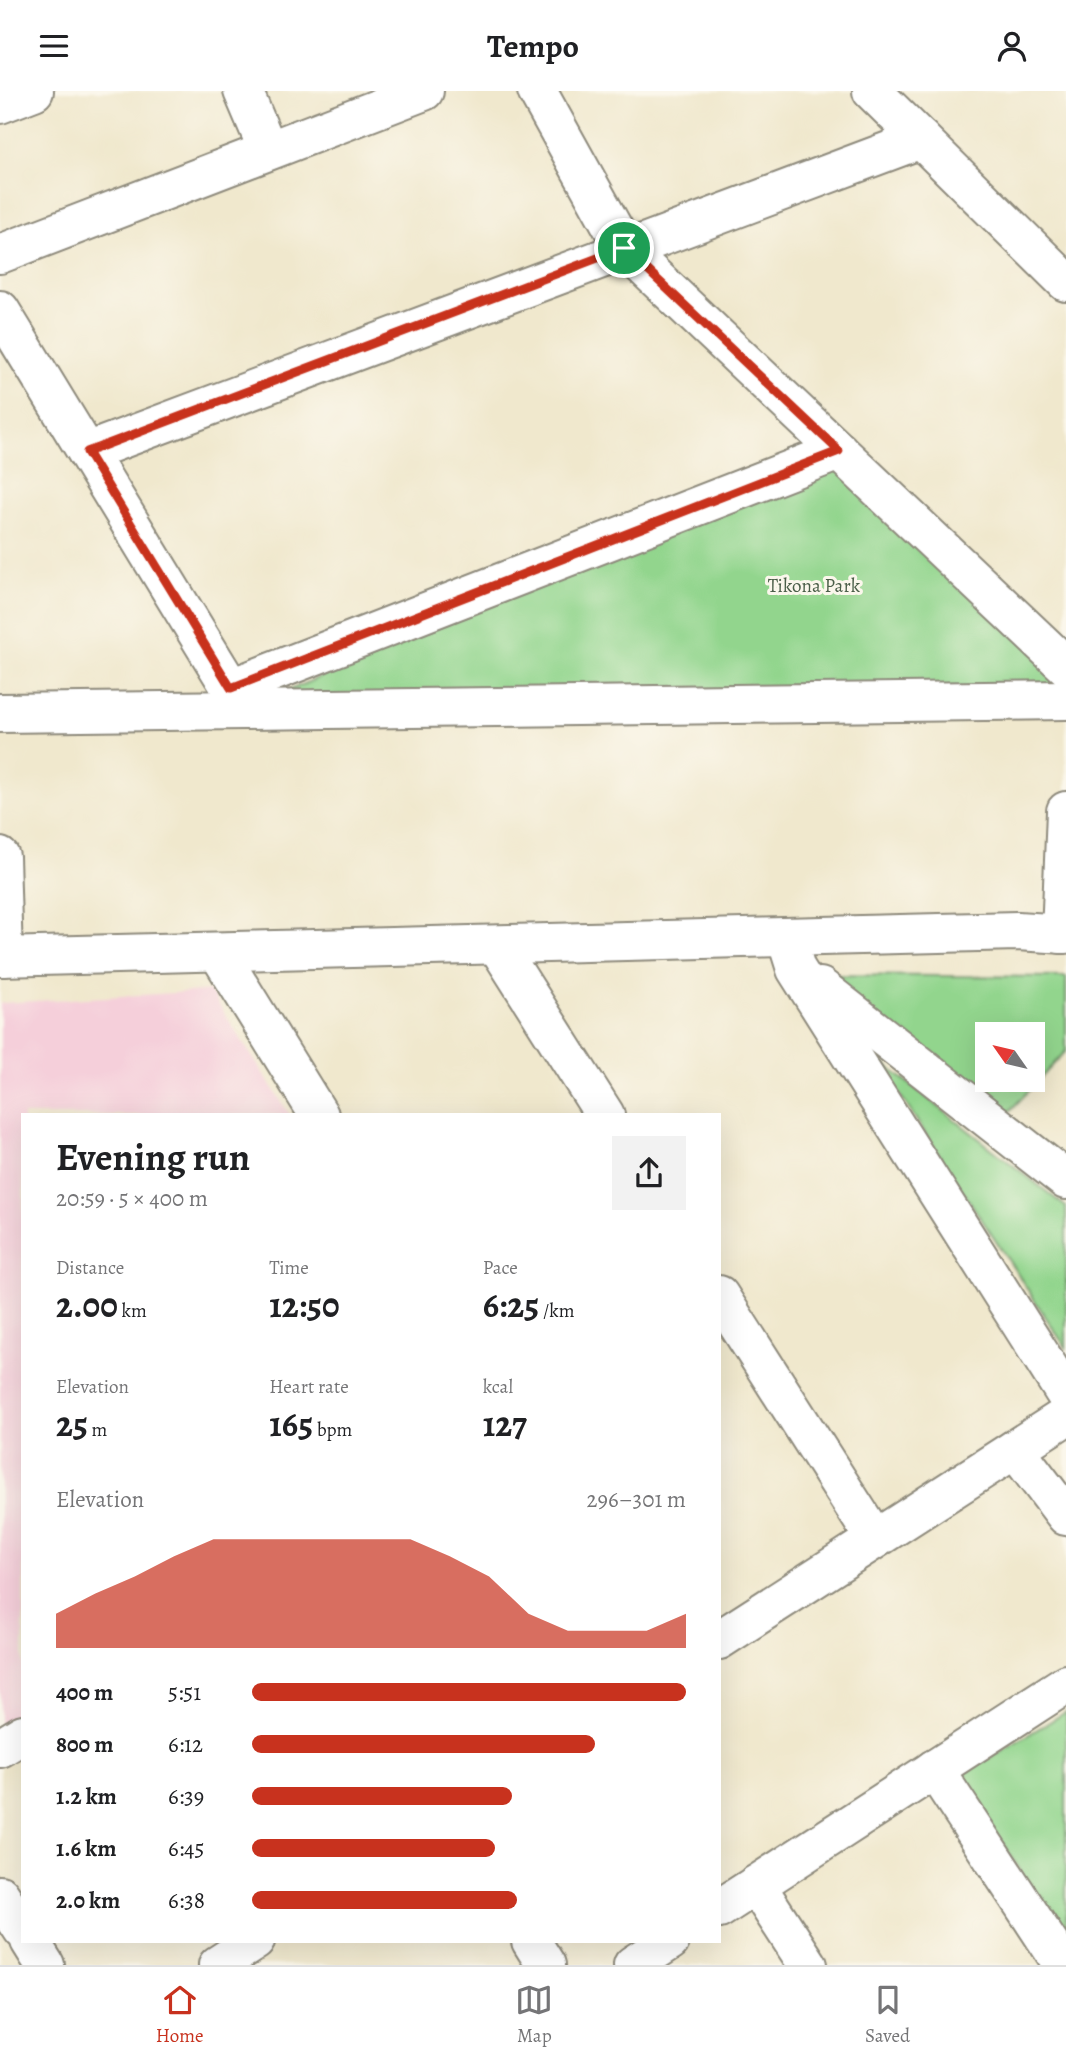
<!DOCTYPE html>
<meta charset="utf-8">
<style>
:root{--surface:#fff;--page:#f2f2f2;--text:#202124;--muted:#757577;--line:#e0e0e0;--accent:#c8321e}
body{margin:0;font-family:Alegreya,serif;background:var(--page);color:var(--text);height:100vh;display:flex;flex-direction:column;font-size:26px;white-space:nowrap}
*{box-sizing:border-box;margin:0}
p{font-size:23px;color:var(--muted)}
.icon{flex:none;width:38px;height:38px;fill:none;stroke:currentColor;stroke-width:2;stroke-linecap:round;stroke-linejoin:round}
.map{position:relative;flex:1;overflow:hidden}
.panel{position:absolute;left:21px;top:1022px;width:700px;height:830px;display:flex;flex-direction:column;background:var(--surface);border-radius:0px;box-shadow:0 7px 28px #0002}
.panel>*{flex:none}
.needle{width:46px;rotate:304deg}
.buttons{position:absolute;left:975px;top:931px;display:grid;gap:14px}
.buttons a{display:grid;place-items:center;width:70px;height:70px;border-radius:0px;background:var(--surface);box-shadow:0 7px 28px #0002;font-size:35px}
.pin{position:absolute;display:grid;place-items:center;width:60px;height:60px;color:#fff;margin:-30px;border:4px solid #fff;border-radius:50%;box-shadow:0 2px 7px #0007}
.round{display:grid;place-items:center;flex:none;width:74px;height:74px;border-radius:0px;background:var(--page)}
.summary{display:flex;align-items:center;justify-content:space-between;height:119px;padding:0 35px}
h1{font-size:38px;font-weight:700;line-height:52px}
.stats{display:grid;grid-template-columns:repeat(3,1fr);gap:10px;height:119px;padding:7px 35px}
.stats div{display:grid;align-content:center}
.stats b{font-size:35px;font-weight:700}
.stats small{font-size:19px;font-weight:400}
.stats p{font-size:19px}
.chart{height:196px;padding:14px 35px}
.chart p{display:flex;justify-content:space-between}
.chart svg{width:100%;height:126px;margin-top:7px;fill:var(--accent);opacity:.7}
ul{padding:0 35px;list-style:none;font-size:23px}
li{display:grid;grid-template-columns:112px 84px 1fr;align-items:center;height:52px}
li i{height:18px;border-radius:9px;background:var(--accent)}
header{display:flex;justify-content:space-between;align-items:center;height:91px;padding:0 35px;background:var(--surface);font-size:32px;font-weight:700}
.dock{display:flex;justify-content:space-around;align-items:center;height:98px;border-top:2px solid var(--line);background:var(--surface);font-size:19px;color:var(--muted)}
.dock a{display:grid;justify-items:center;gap:4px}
.dock .current{color:var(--accent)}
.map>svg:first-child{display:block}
.built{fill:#f5cfda}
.green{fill:#92d58d;stroke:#5e805c;stroke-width:2;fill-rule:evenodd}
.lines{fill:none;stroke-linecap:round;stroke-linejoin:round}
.minor-casing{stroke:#8e8a7c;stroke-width:42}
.minor{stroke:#fff;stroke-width:38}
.route-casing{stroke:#fff;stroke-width:14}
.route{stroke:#c8321e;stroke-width:9}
.labels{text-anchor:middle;stroke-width:6;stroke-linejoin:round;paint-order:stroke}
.park-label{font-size:19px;fill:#4a5e48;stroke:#fbf7ec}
</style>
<header><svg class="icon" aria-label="menu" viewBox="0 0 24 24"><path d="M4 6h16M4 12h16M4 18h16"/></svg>Tempo<svg class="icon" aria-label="person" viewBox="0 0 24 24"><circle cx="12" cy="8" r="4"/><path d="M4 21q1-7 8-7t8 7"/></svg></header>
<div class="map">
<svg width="1066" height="1874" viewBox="0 0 1066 1874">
<rect width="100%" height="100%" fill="#fbf7ec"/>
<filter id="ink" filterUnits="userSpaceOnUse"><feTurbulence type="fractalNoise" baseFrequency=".0143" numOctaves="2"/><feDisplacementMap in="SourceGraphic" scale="14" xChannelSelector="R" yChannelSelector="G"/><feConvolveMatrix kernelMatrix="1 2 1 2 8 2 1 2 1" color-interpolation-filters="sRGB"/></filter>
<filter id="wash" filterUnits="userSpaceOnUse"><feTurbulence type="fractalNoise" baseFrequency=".00686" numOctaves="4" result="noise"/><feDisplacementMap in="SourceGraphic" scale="28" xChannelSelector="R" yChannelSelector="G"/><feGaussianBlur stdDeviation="1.57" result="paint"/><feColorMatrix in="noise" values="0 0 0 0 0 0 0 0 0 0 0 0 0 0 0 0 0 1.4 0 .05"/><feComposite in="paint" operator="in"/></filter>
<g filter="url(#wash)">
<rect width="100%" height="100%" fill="#f0e8cd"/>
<polygon class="built" points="210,900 290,1024 23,1024 23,1622 0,1637 0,912"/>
<g class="green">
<polygon points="839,360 1066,594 244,619"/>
<path d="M820,884L1066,886V960L1006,1024ZM987,943H1032V989H987Z"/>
<polygon points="875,966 1066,1116 1066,1257"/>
<polygon points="1066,1621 1066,1848 958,1686"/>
</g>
</g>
<g filter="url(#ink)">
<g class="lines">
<defs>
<g id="minor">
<polyline points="243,0 268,59"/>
<polyline points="537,0 624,157 1066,575"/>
<polyline points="872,0 1066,191"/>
<polyline points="0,13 34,0"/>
<polyline points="0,163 424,0"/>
<polyline points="0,219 243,617"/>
<polyline points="87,361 921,48"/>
<polyline points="231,597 839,360"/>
<polyline points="0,622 1066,609"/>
<polyline points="0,766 3,866"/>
<polyline points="1061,843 1066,720"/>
<polyline points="786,846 796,878 1066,1304"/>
<polyline points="497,854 605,1024"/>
<polyline points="218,861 319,1024"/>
<polyline points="0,866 1017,840 1066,843"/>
<polyline points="820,896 1066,1089"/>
<polyline points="719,1204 875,1448"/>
<polyline points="1015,1358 1066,1425"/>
<polyline points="719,1549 1066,1325"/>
<polyline points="0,1657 23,1643"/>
<polyline points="934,1678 1063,1874"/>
<polyline points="756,1794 808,1874"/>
<polyline points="0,1804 23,1839"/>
<polyline points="719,1818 1066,1593"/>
<polyline points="30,1850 45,1874"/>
<polyline points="531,1850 546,1874"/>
<polyline points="218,1874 255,1850"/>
<polyline points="633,1874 670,1850"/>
</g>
</defs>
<use href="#minor" class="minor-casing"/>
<use href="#minor" class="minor"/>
</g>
</g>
<g class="lines" filter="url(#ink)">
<defs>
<polygon id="route" points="624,157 839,360 231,597 87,361"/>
</defs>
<use href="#route" class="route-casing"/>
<use href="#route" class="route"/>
</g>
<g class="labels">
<g class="park-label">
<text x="814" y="501">Tikona Park</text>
</g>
</g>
</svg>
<div class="buttons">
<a><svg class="needle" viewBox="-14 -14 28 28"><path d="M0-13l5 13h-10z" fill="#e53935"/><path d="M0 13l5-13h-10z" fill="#757577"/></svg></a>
</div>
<div class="pin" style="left:624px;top:157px;background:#1e9e55"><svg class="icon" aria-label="arrive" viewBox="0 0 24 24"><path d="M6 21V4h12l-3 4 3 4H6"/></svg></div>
<section class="panel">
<div class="summary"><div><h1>Evening run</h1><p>20:59 · 5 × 400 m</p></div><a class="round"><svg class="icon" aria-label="share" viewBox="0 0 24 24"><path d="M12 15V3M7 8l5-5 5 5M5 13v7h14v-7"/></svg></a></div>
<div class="stats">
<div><p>Distance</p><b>2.00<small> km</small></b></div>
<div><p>Time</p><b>12:50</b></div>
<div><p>Pace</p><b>6:25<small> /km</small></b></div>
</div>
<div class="stats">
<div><p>Elevation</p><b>25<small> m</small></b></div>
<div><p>Heart rate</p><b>165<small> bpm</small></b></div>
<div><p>kcal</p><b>127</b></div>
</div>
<div class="chart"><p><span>Elevation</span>296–301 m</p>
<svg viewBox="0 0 160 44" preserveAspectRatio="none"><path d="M0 44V32L10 25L20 19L30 12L40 6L50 6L60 6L70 6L80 6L90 6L100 12L110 19L120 32L130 38L140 38L150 38L160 32V44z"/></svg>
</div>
<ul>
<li><b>400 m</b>5:51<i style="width:100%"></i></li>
<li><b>800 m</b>6:12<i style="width:79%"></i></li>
<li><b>1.2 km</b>6:39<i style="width:60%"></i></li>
<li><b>1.6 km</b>6:45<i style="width:56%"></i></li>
<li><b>2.0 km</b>6:38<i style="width:61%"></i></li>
</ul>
</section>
</div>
<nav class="dock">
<a class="current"><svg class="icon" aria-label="home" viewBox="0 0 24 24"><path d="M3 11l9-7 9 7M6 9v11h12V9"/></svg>Home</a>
<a><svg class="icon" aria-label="map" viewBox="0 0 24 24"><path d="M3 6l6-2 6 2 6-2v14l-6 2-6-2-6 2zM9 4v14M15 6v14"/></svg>Map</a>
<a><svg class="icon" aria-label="saved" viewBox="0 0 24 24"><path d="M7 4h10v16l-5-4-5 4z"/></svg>Saved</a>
</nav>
